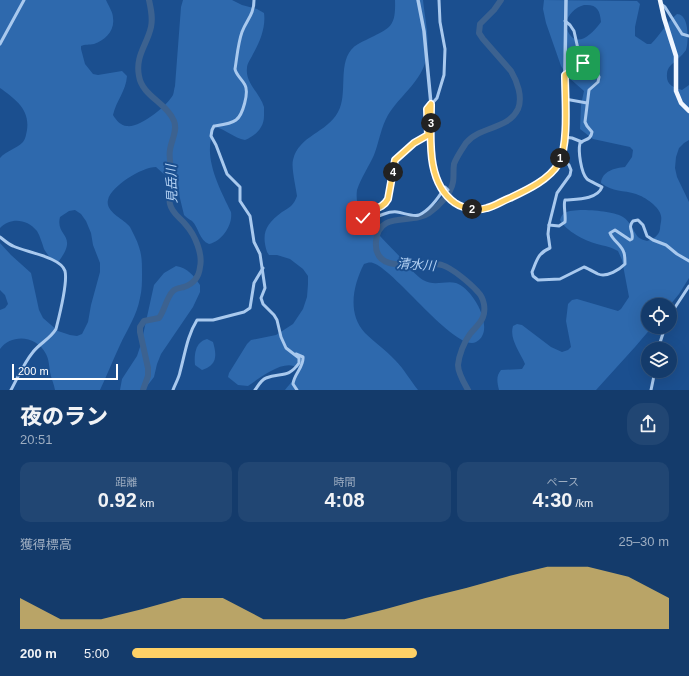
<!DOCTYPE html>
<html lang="ja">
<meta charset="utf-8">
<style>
:root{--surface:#143b6b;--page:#214673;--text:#f1f3f6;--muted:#9dadc1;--line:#33557e;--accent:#ffd166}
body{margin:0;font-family:Helvetica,"Noto Sans JP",sans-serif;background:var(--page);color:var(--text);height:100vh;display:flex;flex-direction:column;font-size:15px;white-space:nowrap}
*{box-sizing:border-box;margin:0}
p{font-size:13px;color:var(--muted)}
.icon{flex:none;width:22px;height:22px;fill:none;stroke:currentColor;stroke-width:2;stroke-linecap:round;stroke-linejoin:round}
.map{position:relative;height:390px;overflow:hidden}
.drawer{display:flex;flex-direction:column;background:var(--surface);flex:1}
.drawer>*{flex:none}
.buttons{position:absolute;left:641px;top:298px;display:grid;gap:8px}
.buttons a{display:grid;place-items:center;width:36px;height:36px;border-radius:50%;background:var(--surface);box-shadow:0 4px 16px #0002,0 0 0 1px var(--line);font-size:20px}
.scale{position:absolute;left:12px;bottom:10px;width:106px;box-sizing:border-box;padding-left:4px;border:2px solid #fff;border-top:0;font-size:11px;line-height:14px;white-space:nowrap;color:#fff;-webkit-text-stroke:3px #1b4f8f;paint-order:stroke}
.pin{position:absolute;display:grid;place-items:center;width:34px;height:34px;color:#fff;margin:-17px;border-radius:8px;box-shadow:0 2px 6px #0006}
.km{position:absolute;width:20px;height:20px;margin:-10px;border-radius:50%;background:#222;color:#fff;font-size:11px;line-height:20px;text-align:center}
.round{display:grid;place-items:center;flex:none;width:42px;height:42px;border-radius:16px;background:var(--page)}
.summary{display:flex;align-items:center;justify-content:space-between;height:68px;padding:0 20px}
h1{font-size:22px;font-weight:800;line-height:30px}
.metrics{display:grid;grid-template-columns:repeat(3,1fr);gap:6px;height:68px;padding:4px 20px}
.metrics div{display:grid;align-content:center;border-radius:10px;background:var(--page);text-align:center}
.metrics b{font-size:20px;font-weight:800}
.metrics small{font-size:11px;font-weight:400}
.metrics p{font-size:11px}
.chart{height:112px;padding:8px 20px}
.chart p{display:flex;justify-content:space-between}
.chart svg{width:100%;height:72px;margin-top:4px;fill:var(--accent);opacity:.7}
ul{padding:0 20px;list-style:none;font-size:13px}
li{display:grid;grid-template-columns:64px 48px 1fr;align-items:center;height:30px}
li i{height:10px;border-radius:5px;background:var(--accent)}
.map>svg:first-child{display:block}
.green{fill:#2e69ad;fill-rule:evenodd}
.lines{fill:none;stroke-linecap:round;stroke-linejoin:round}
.river{stroke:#3c6290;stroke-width:6}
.minor{stroke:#a9c9ee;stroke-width:3}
.tertiary{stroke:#a9c9ee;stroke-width:3.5}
.primary{stroke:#f0f6ff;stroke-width:4.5}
.tertiary-bridge{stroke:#a9c9ee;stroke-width:3.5}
.route-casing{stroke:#fff;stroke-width:8}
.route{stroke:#ffd166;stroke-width:5}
.labels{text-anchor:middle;stroke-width:4;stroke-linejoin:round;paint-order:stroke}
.water-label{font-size:13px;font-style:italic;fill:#b5d3f5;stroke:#1b4f8f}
</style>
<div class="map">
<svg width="689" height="390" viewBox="0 0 689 390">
<rect width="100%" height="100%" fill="#1b4f8f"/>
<g class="green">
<path d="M0,0H106C108,5 113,12 113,18C115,31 105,40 94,44C89,45 85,44 81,46V49L85,64L93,74L98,75L122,71L127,76C126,91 116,101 113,115C116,120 121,126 127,126C140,128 167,106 173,95C174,92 174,89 175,86L181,7L183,0H232L242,5L257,9L264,13C266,27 260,42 253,54C251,59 247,63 247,68C245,83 260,93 264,107C264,110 264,113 264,116C264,128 255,136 245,140C234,138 225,129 215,127C201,155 219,187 231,212C233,225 222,241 209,244C199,240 199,228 192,221C189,219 187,218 184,215L177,186L156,167C142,167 111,186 108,200C105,212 124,219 130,227C133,233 137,240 139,247C142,255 142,264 142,274C142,282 142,290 140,298C137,315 127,330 120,345C113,360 107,375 100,390H55C54,384 51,378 50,372C49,365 49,360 46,354C37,336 12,333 0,349V310L5,308L8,304L5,295L0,290V243L11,255L31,273L39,310L43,318L58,331L70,335L77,336L82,334L88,322L91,305L100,272V263L93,245L91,233L86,221L81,214L75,210L69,211L60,217C55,237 79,234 59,261L52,260C49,256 46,253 44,249C42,243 40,236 37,231C27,219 11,217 0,228V158C6,151 16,149 23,142C26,138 26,134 27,130C30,109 15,99 0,88Z"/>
<path d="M395,0H423C425,20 431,43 425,63C419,83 399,97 388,115C381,127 379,142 374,155C369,166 361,178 357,190C356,197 357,205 360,211C361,215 365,218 367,221C378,235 390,246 402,259C408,266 415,275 423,280C435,287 445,280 456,283C473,288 497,331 476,342C456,353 394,269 373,263C370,262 367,263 364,264C353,285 347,314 365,333C375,343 386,350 395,360C404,369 410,380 418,390H285C290,383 298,377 298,368C284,358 260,378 248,386L238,385L228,377L229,373L247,344L251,340L276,335L293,324L303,309L307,297L308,284V276L303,269L290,259L277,255H269L267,252C261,233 266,224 282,212C289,208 294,205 297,196C296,188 291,167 293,160C299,135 327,133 338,112C348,95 338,66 351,50C355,45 361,42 366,40C390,28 396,28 395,0Z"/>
<path d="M544,0L637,1L640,4L635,27V36L647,44H651C660,35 667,22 677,14C689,14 689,40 686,50C682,56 676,60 671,65C668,68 667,71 667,74C666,85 673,87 682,90L689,85V140L684,143L679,148L676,157L675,168L677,177L689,202V278L679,294L670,305H648V327H652L635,347L596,390H499C497,382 496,376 501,370L522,369L525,364C520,352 509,339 513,326L517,324L522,325L551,347L562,352L568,350L571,347L566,321L568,304L572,300L577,299L618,311L621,309L629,297L622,260L618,251C611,247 605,246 597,244C585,241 566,231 560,220C561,217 562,214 565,213C574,207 614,211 623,217C631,222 633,231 638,237C640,239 644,240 647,241C653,239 659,236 660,229C660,225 662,220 661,216C660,207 645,197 636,194C623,190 613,192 601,183C602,171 615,168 625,167L632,157L633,150L630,147L593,139L580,129L581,105L584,91L568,77L561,66L546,23L543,9ZM584,5C597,4 600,10 601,22C589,38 573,51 565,24C569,14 574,8 584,5Z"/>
<path d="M176,266C188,268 194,276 200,285V292L193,307L161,354L157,364L154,377L144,390H120L122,379L137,356L141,344L154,285L164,273Z"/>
<path d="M207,339L213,342C217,356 217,365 202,370L195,365C194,355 195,342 207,339Z"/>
</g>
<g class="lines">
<g class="river">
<path d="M143,390L148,376V368L140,332V327L144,321L159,318C165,310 166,298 173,291C176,288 180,288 184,287C193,284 199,277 200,267C203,254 195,235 186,225C181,218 172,214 170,204C168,197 173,190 173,183C173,172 168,161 170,150C171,141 178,130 174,121C167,103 142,96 139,76C135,56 147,45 151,27C153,18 151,9 149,0"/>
<path d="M468,390C464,383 458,373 458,365C459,355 464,342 470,334C474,329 481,323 483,317C486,309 484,298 478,292C470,283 452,268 442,265C420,260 373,277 376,241C379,210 412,225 429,213C439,206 451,194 453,182C454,177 453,170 454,164C456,158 462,149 466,143C480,126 508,130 518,109C523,97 517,81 511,71L483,39L479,33L480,24L494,10L501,0"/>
</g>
<g class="minor">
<path d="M254,0C254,15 247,19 242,32C238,43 237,57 235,69C236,75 242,79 245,85C249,92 243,115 236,120C231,124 221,125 214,126L212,130L211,136L216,145L227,174L240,187V201L250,216L254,242L260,254L265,288L261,298L263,304L274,315L277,320L281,337L286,348L299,358V363C288,379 280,372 266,378C261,380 258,386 255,390"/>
<path d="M439,0L440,22L445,49L444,75L437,98L427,109L429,134L427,136L414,143L395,160L388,199C378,218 364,200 363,227L366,230L370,229L371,221C376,216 390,211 397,212C404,213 413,217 419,215C430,210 439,197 445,187L448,190"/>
<polyline points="661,4 665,7 682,34 689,36"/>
<polyline points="0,44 24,0"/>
<polyline points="565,75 583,63 586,63 592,69"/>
<polyline points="565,99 587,103"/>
<polyline points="564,137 572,138 582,142"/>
<path d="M561,157L569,165L571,170L570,175L557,193L549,225L548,234L550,248C538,253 537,260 532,272L533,276L538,280L560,279L584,267C589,269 594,272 598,274C607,278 620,269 625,264C625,260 625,256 624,253C622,245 613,241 610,233L615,230L630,240L632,239C634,231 627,228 633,221L638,220L643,225L647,236L653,240L666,245L677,254L689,261"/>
<path d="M549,225L559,226L565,222C566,215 563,205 565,200C576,199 597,200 602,187C597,184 591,182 587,179C581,173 578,151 580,143C585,139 591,140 592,132L587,126L585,122L589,90L598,82L599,77L595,69L578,49L574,31L570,25L565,21"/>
<path d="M0,237C4,240 8,244 13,246C25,252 61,257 65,271C68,283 59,317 56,329C50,339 40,343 33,352C24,363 18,377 11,390"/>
<polyline points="670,315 689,286"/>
<polyline points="658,349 665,327"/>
<path d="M296,354L303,357C304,367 294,374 293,384L297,390"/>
<path d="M173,390C175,384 179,378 180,372C185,354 187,336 197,320H213L244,312L250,308L254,283L263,268"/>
<polyline points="651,390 655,371"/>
</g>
<g class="tertiary">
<polyline points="418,0 424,31 431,104 431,137"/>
<path d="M465,208C472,209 479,210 486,208C492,207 497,203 503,201C522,192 547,182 558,164C563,156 563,146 564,137L566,0"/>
</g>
<polyline class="primary" points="660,0 664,18 676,56 676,91 681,103 689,111"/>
<path class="tertiary-bridge" d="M431,137C433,166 432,195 465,208"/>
</g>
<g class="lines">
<defs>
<path id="route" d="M363,218C368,206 381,212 388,199L395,160L414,143L428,135L427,109L431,104C431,136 425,182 455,203C464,209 477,211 487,208C495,206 502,201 510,198C527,190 549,180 559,163C569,144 565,98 565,75L583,63"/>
</defs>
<use href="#route" class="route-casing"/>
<use href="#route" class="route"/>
</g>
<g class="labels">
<g class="water-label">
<text transform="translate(171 184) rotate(-92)" y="5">見岳川</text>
<text transform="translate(416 264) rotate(4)" y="5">清水川</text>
</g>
</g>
</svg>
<div class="buttons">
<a><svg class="icon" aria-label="locate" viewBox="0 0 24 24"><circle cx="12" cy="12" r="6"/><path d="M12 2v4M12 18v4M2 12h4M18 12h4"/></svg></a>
<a><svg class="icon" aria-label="layers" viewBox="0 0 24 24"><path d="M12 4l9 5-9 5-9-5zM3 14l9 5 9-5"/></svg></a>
</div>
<div class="scale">200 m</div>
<div class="pin" style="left:583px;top:63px;background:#1e9e55"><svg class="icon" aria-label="arrive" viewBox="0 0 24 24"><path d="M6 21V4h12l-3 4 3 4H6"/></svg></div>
<div class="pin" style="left:363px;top:218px;background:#d93025"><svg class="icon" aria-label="check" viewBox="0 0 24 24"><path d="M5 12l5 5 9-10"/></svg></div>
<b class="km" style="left:560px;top:158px">1</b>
<b class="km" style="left:472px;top:209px">2</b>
<b class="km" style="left:431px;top:123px">3</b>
<b class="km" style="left:393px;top:172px">4</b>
</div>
<section class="drawer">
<div class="summary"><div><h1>夜のラン</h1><p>20:51</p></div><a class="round"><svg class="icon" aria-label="share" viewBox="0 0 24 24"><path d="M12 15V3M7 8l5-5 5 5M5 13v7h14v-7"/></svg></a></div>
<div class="metrics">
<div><p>距離</p><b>0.92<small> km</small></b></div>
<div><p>時間</p><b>4:08</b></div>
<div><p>ペース</p><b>4:30<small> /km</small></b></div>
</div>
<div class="chart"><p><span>獲得標高</span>25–30 m</p>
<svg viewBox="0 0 160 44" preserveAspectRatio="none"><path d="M0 44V25L10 38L20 38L30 32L40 25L50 25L60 38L70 38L80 38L90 32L100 25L110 19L120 12L130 6L140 6L150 12L160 25V44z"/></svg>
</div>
<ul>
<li><b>200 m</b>5:00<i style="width:53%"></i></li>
</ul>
</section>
